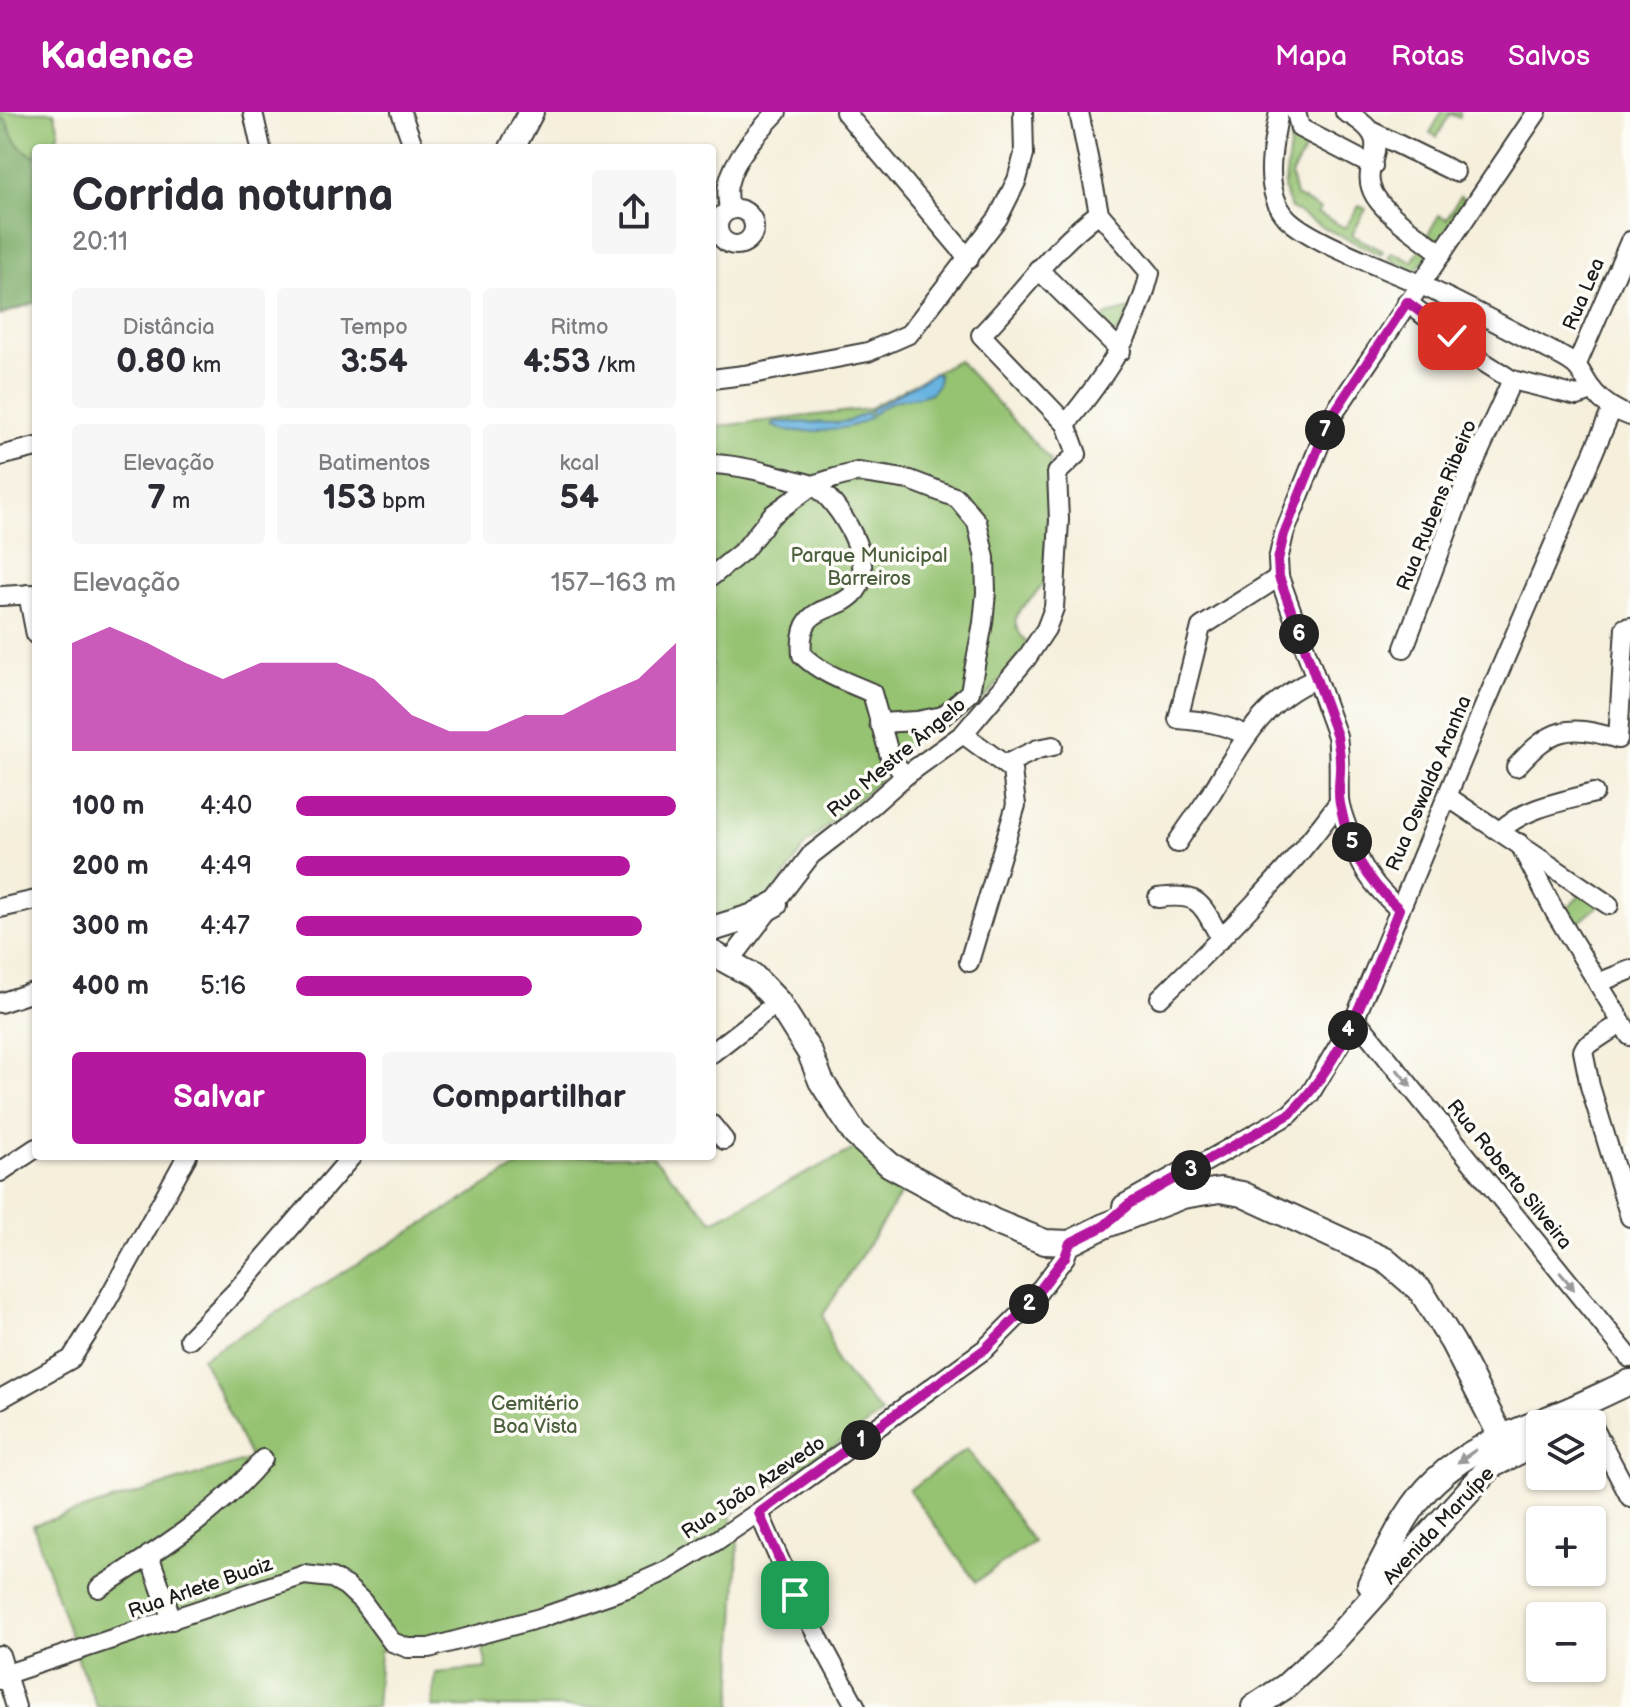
<!DOCTYPE html>
<html lang="pt">
<meta charset="utf-8">
<style>
:root{--surface:#fff;--page:#f7f7f7;--text:#2b2b33;--muted:#7c7c81;--accent:#b5179e}
body{margin:0;font-family:"Balsamiq Sans",sans-serif;background:var(--page);color:var(--text);height:100vh;display:flex;flex-direction:column;font-size:30px;white-space:nowrap}
*{box-sizing:border-box;margin:0}
p{font-size:26px;color:var(--muted)}
.icon{flex:none;width:44px;height:44px;fill:none;stroke:currentColor;stroke-width:2;stroke-linecap:round;stroke-linejoin:round}
.map{position:relative;flex:1;overflow:hidden}
.details{position:absolute;left:32px;top:32px;width:684px;height:1016px;display:flex;flex-direction:column;background:var(--surface);border-radius:8px;box-shadow:0 2px 6px #0004}
.details>*{flex:none}
.fabs{position:absolute;left:1526px;top:1298px;display:grid;gap:16px}
.fabs a{display:grid;place-items:center;width:80px;height:80px;border-radius:8px;background:var(--surface);box-shadow:0 2px 6px #0004;font-size:40px}
.pin{position:absolute;display:grid;place-items:center;width:68px;height:68px;color:#fff;margin:-34px;border-radius:16px;box-shadow:0 4px 12px #0006}
.km{position:absolute;width:40px;height:40px;margin:-20px;border-radius:50%;background:#222;color:#fff;font-size:22px;line-height:40px;text-align:center}
.round{display:grid;place-items:center;flex:none;width:84px;height:84px;border-radius:8px;background:var(--page)}
.head{display:flex;align-items:center;justify-content:space-between;height:136px;padding:0 40px}
h1{font-size:44px;font-weight:700;line-height:60px}
.figures{display:grid;grid-template-columns:repeat(3,1fr);gap:12px;height:136px;padding:8px 40px}
.figures div{display:grid;align-content:center;border-radius:8px;background:var(--page);text-align:center}
.figures b{font-size:34px;font-weight:700}
.figures small{font-size:22px;font-weight:400}
.figures p{font-size:22px}
.chart{height:224px;padding:16px 40px}
.chart p{display:flex;justify-content:space-between}
.chart svg{width:100%;height:144px;margin-top:8px;fill:var(--accent);opacity:.7}
.cta{display:flex;gap:16px;margin-top:auto;padding:16px 40px}
.cta a{flex:1;height:92px;border-radius:8px;background:var(--accent);color:#fff;font-size:32px;font-weight:700;line-height:92px;text-align:center}
.cta a+a{background:var(--page);color:var(--text)}
ul{padding:0 40px;list-style:none;font-size:26px}
li{display:grid;grid-template-columns:128px 96px 1fr;align-items:center;height:60px}
li i{height:20px;border-radius:10px;background:var(--accent)}
header{display:flex;align-items:center;gap:48px;box-sizing:border-box;height:112px;padding:0 40px;background:var(--accent);color:#fff}
header strong{font-size:38px}
nav{display:flex;gap:44px;margin-inline-start:auto;font-size:28px}
.map>svg:first-child{display:block}
.green{fill:#95c372;stroke:#587047;stroke-width:2}
.forest{fill:#78a964;stroke:#4a6240;stroke-width:2}
.water{fill:#67b3e0;stroke:#42687e;stroke-width:2}
.lines{fill:none;stroke-linecap:round;stroke-linejoin:round}
.minor-casing{stroke:#3d3c39;stroke-width:22}
.secondary-casing{stroke:#3d3c39;stroke-width:28}
.minor{stroke:#fff;stroke-width:18}
.secondary{stroke:#fff;stroke-width:24}
.oneway{fill:#999}
.route-casing{stroke:#fff;stroke-width:16}
.route{stroke:#b5179e;stroke-width:10}
.labels{text-anchor:middle;stroke-width:7;stroke-linejoin:round;paint-order:stroke}
.street-label{font-size:20px;fill:#1c1c1c;stroke:#fdfcf7}
.park-label{font-size:20px;fill:#4c5f3e;stroke:#fdfcf7}
</style>
<header>
<strong>Kadence</strong>
<nav><a>Mapa</a><a>Rotas</a><a>Salvos</a></nav>
</header>
<div class="map">
<svg width="1630" height="1595" viewBox="0 0 1630 1595">
<rect width="100%" height="100%" fill="#fdfcf7"/>
<filter id="ink" filterUnits="userSpaceOnUse"><feTurbulence type="fractalNoise" baseFrequency=".0125" numOctaves="2"/><feDisplacementMap in="SourceGraphic" scale="16" xChannelSelector="R" yChannelSelector="G"/><feConvolveMatrix kernelMatrix="1 2 1 2 8 2 1 2 1" color-interpolation-filters="sRGB"/></filter>
<filter id="wash" filterUnits="userSpaceOnUse"><feTurbulence type="fractalNoise" baseFrequency=".006" numOctaves="4" result="noise"/><feDisplacementMap in="SourceGraphic" scale="32" xChannelSelector="R" yChannelSelector="G"/><feGaussianBlur stdDeviation="1.8" result="paint"/><feColorMatrix in="noise" values="0 0 0 0 0 0 0 0 0 0 0 0 0 0 0 0 0 1.4 0 .05"/><feComposite in="paint" operator="in"/></filter>
<g filter="url(#wash)">
<rect width="100%" height="100%" fill="#f5efdc"/>
<g class="green">
<path d="M0,0H54L59,18L54,36H36V44C18,38 12,26 6,8L0,6Z"/>
<polygon points="1442,0 1460,0 1460,6 1450,2 1437,25 1430,21"/>
<polygon points="1291,26 1307,35 1291,63 1296,84 1320,97 1317,101 1345,116 1359,94 1366,97 1352,123 1383,139 1381,143 1322,115 1291,96 1284,77"/>
<polygon points="1460,84 1469,89 1414,161 1388,146 1392,140 1412,150 1439,103 1447,107"/>
<polygon points="1131,197 1120,218 1112,222 1103,208 1106,203"/>
<path d="M958,248L1050,348L1044,470C1032,495 996,501 1029,532C1007,558 972,616 934,612L882,656L881,666L875,673L806,732L778,775L763,790L712,809V315L868,297Z"/>
<polygon points="1585,778 1601,792 1578,811 1566,798"/>
<polygon points="858,1035 908,1071 823,1203 837,1251 882,1302 730,1403 738,1431 732,1595 432,1595 436,1561 487,1556 478,1516 425,1529 402,1526 380,1540 376,1595 97,1595 81,1556 33,1413 251,1347 202,1246 535,1044 652,1044 713,1109"/>
<polygon points="967,1337 1033,1430 976,1470 909,1378"/>
</g>
<path class="forest" d="M0,6L6,8C12,26 18,38 36,44V190L0,203Z"/>
<g class="water">
<path d="M934,261L939,263C939,289 912,283 895,289C887,291 879,298 873,302L869,299Z"/>
<path d="M866,301L871,305C849,320 796,324 772,314L776,310L836,311L849,309Z"/>
</g>
</g>
<g filter="url(#ink)">
<g class="lines">
<defs>
<g id="minor">
<polyline points="253,0 261,36"/>
<polyline points="401,0 414,36"/>
<polyline points="845,0 969,147"/>
<path d="M1279,0C1273,32 1261,78 1287,106C1311,130 1384,156 1417,171C1465,193 1512,219 1559,243C1588,258 1577,261 1595,281C1605,293 1616,299 1630,304"/>
<polyline points="1296,0 1300,16 1373,54"/>
<path d="M1345,0C1405,32 1354,50 1375,84C1388,105 1423,126 1442,142"/>
<polyline points="1373,20 1455,60"/>
<circle cx="736" cy="115" r="18"/>
<path d="M729,98C728,90 726,81 728,73C734,45 758,20 777,0"/>
<polyline points="1038,157 1121,239"/>
<polyline points="1407,190 1482,249 1512,268 1577,284 1593,279"/>
<polyline points="1577,252 1630,129"/>
<polyline points="712,267 752,262 868,240 909,222 998,106 1017,68 1024,42 1023,0"/>
<path d="M1066,312C1104,266 1136,220 1150,161L1099,101L1079,0"/>
<polyline points="0,344 36,335"/>
<path d="M712,352C739,353 764,360 790,367C797,369 807,370 814,374C838,388 878,452 856,479C836,504 797,488 802,543C822,562 847,570 872,581L890,645L905,664"/>
<polyline points="712,464 744,438 772,403 813,373 835,366 857,360 910,368 957,386 977,410 985,446 986,481 983,511 970,580 943,604 917,609 879,611"/>
<polyline points="28,482 36,523"/>
<polyline points="0,484 36,482"/>
<polyline points="1404,536 1468,364 1512,268"/>
<polyline points="963,622 1012,658 1016,693 969,850"/>
<path d="M1246,623C1223,612 1204,609 1178,607L1201,515L1279,465"/>
<polyline points="1006,652 1038,637 1053,634"/>
<path d="M1516,655C1551,616 1567,611 1618,627L1625,516L1630,515"/>
<polyline points="1448,685 1609,793"/>
<path d="M1501,718C1524,696 1564,689 1594,681"/>
<path d="M1177,731C1188,714 1201,697 1212,680C1241,633 1261,590 1315,567"/>
<polyline points="1519,731 1555,800 1630,924"/>
<path d="M1158,786C1201,780 1201,792 1221,827"/>
<polyline points="0,796 36,788"/>
<path d="M1399,797C1371,772 1360,755 1348,718C1345,709 1340,698 1339,688C1338,666 1340,646 1337,624L1279,465L1278,448L1284,422L1330,307L1537,0"/>
<path d="M730,849L811,743L851,712L905,664L963,622L1026,547L1046,517L1054,496L1059,408L1057,361L1077,342L1066,312L981,223C1022,182 1052,135 1099,101"/>
<polyline points="1598,871 1630,858"/>
<path d="M1160,886C1224,824 1287,762 1339,690"/>
<polyline points="0,891 36,879"/>
<polyline points="1355,906 1630,1246"/>
<polyline points="1612,917 1585,935 1583,939 1590,974 1630,1105"/>
<polyline points="712,941 778,890"/>
<polyline points="712,1013 724,1028"/>
<polyline points="0,1060 36,1036"/>
<polyline points="1189,1068 1193,1057 1290,1002 1310,982 1355,906 1484,595 1612,297"/>
<polyline points="189,1227 236,1179 352,1044"/>
<polyline points="0,1287 71,1247 98,1205 187,1044"/>
<polyline points="1592,1313 1630,1385"/>
<polyline points="759,1401 795,1483 856,1595"/>
<polyline points="149,1443 172,1508"/>
<path d="M99,1476C158,1439 218,1401 263,1347"/>
<polyline points="0,1543 16,1595"/>
<polyline points="0,1568 7,1562 304,1463 332,1466 346,1474 362,1489 392,1530 408,1536 429,1536 540,1506 630,1475 666,1459 716,1429 788,1380 985,1237 1026,1196 1065,1145 1070,1131"/>
</g>
<g id="secondary">
<polyline points="512,36 531,0"/>
<polyline points="712,817 751,805 775,792"/>
<polyline points="712,841 752,863 778,890 810,941 821,969 855,1022 890,1053 995,1110 1045,1130 1070,1131 1104,1114 1183,1084 1220,1078 1242,1082 1385,1148 1421,1179 1453,1231 1510,1342"/>
<polyline points="1125,1095 1193,1057"/>
<path d="M1370,1472C1389,1438 1406,1396 1435,1369C1474,1332 1521,1318 1569,1298C1590,1289 1610,1279 1630,1270"/>
<polyline points="1254,1595 1286,1574 1330,1533 1491,1354 1540,1329"/>
</g>
</defs>
<use href="#minor" class="minor-casing"/>
<use href="#secondary" class="secondary-casing"/>
<use href="#minor" class="minor"/>
<use href="#secondary" class="secondary"/>
</g>
<defs><path id="oneway-solid" d="M-6-.8H1V-3.2L6.5 0L1 3.2V.8H-6Z" transform="scale(2)"/></defs>
<g class="oneway">
<use href="#oneway-solid" transform="translate(1404 966) rotate(51)"/>
<use href="#oneway-solid" transform="translate(1567 1169) rotate(51)"/>
<use href="#oneway-solid" transform="translate(1467 1344) rotate(145)"/>
</g>
</g>
<g class="lines" filter="url(#ink)">
<defs>
<path id="route" d="M795,1483L759,1401L985,1237L1026,1196L1065,1145L1070,1131L1104,1114L1129,1092L1290,1002C1346,947 1370,868 1399,797C1365,766 1349,738 1340,692C1337,678 1341,663 1340,649C1340,640 1338,632 1337,624L1279,465L1278,448L1284,422L1330,307L1407,190L1452,224"/>
</defs>
<use href="#route" class="route-casing"/>
<use href="#route" class="route"/>
</g>
<g class="labels">
<g class="street-label">
<text transform="translate(1583 182) rotate(-67)" y="7">Rua Lea</text>
<text transform="translate(1436 393) rotate(-68)" y="7">Rua Rubens Ribeiro</text>
<text transform="translate(896 645) rotate(-40)" y="7">Rua Mestre Ângelo</text>
<text transform="translate(1428 671) rotate(-67)" y="7">Rua Oswaldo Aranha</text>
<text transform="translate(1510 1062) rotate(51)" y="7">Rua Roberto Silveira</text>
<text transform="translate(753 1375) rotate(-34)" y="7">Rua João Azevedo</text>
<text transform="translate(1438 1413) rotate(-47)" y="7">Avenida Maruípe</text>
<text transform="translate(200 1475) rotate(-19)" y="7">Rua Arlete Buaiz</text>
</g>
<g class="park-label">
<text x="869" y="450">Parque Municipal<tspan x="869" dy="23">Barreiros</tspan></text>
<text x="535" y="1298">Cemitério<tspan x="535" dy="23">Boa Vista</tspan></text>
</g>
</g>
</svg>
<div class="fabs">
<a><svg class="icon" aria-label="layers" viewBox="0 0 24 24"><path d="M12 4l9 5-9 5-9-5zM3 14l9 5 9-5"/></svg></a>
<a>+</a>
<a>−</a>
</div>
<div class="pin" style="left:795px;top:1483px;background:#1e9e55"><svg class="icon" aria-label="arrive" viewBox="0 0 24 24"><path d="M6 21V4h12l-3 4 3 4H6"/></svg></div>
<div class="pin" style="left:1452px;top:224px;background:#d93025"><svg class="icon" aria-label="check" viewBox="0 0 24 24"><path d="M5 12l5 5 9-10"/></svg></div>
<b class="km" style="left:861px;top:1328px">1</b>
<b class="km" style="left:1029px;top:1192px">2</b>
<b class="km" style="left:1191px;top:1058px">3</b>
<b class="km" style="left:1348px;top:918px">4</b>
<b class="km" style="left:1352px;top:730px">5</b>
<b class="km" style="left:1299px;top:522px">6</b>
<b class="km" style="left:1325px;top:318px">7</b>
<section class="details">
<div class="head"><div><h1>Corrida noturna</h1><p>20:11</p></div><a class="round"><svg class="icon" aria-label="share" viewBox="0 0 24 24"><path d="M12 15V3M7 8l5-5 5 5M5 13v7h14v-7"/></svg></a></div>
<div class="figures">
<div><p>Distância</p><b>0.80<small> km</small></b></div>
<div><p>Tempo</p><b>3:54</b></div>
<div><p>Ritmo</p><b>4:53<small> /km</small></b></div>
</div>
<div class="figures">
<div><p>Elevação</p><b>7<small> m</small></b></div>
<div><p>Batimentos</p><b>153<small> bpm</small></b></div>
<div><p>kcal</p><b>54</b></div>
</div>
<div class="chart"><p><span>Elevação</span>157–163 m</p>
<svg viewBox="0 0 160 44" preserveAspectRatio="none"><path d="M0 44V11L10 6L20 11L30 17L40 22L50 17L60 17L70 17L80 22L90 33L100 38L110 38L120 33L130 33L140 27L150 22L160 11V44z"/></svg>
</div>
<ul>
<li><b>100 m</b>4:40<i style="width:100%"></i></li>
<li><b>200 m</b>4:49<i style="width:88%"></i></li>
<li><b>300 m</b>4:47<i style="width:91%"></i></li>
<li><b>400 m</b>5:16<i style="width:62%"></i></li>
</ul>
<div class="cta"><a>Salvar</a><a>Compartilhar</a></div>
</section>
</div>
